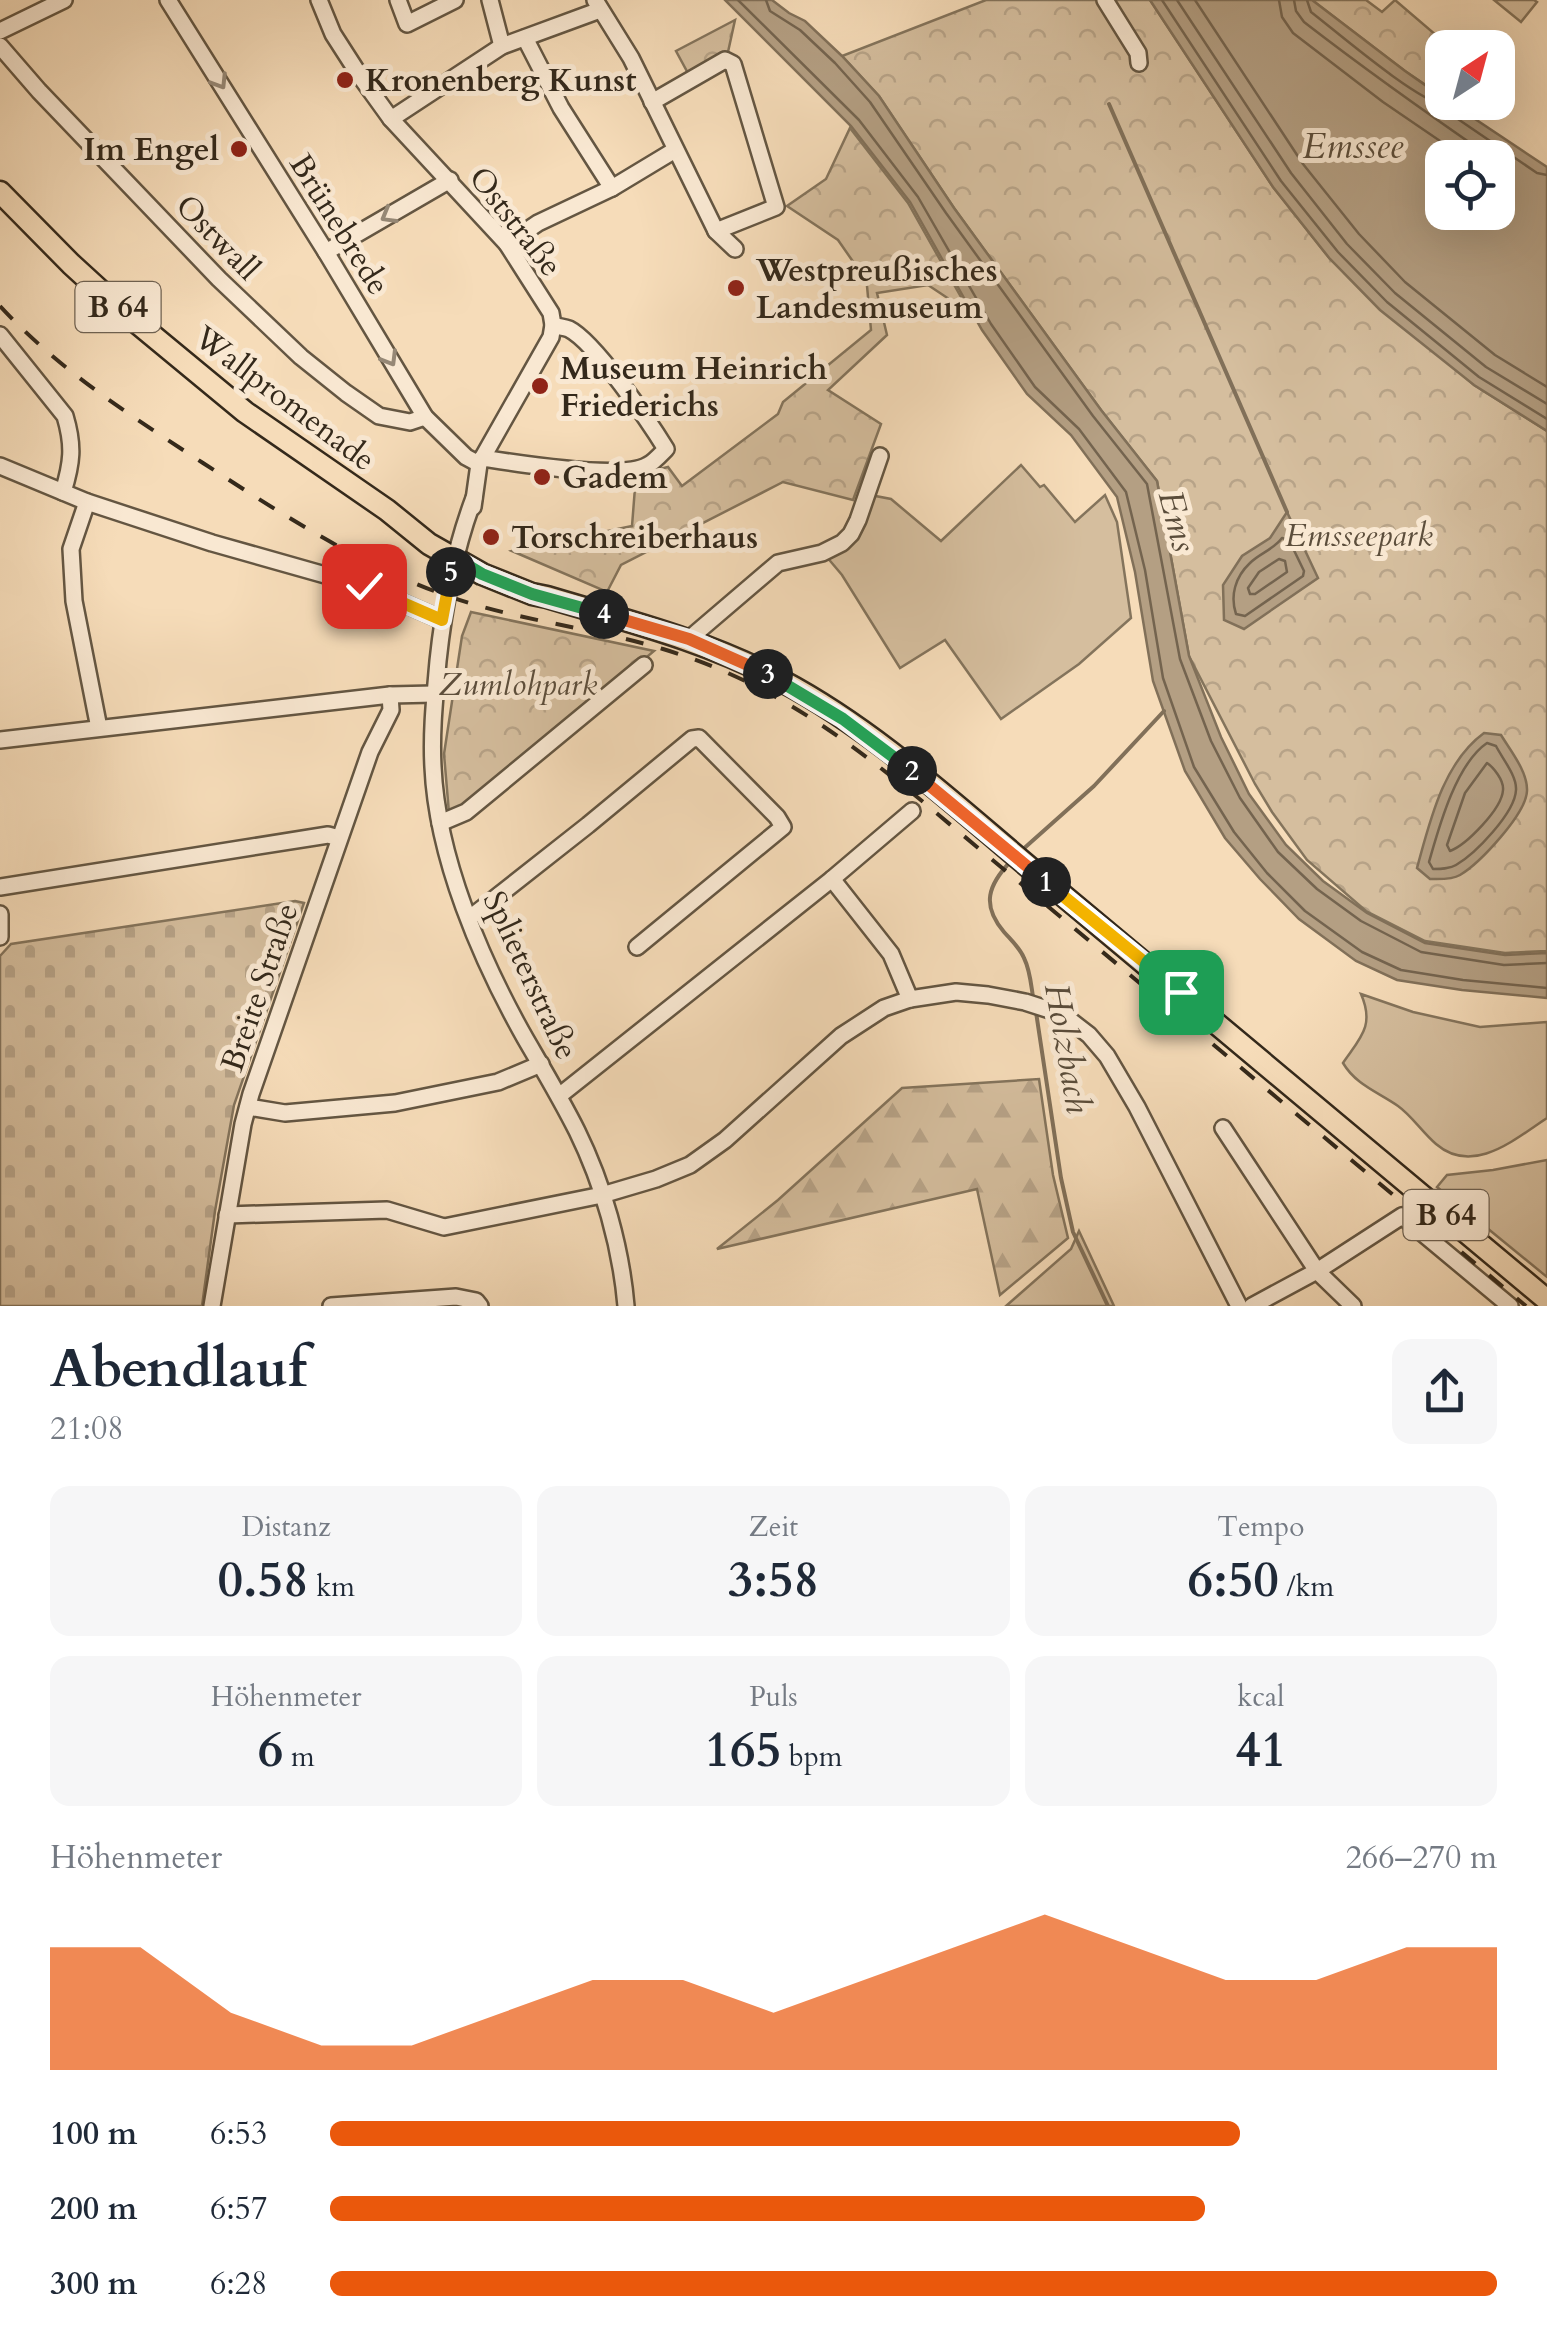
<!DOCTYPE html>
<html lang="de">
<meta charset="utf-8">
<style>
:root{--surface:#fff;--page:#f6f6f7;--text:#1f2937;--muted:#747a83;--accent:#ea580c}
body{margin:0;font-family:Cardo,serif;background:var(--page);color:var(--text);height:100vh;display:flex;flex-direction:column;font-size:38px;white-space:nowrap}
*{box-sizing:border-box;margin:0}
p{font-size:32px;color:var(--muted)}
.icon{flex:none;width:55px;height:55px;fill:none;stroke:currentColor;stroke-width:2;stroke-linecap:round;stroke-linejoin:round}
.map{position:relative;height:1306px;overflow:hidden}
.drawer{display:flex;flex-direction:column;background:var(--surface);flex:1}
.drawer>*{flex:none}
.needle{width:65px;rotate:36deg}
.controls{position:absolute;left:1425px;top:30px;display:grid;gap:20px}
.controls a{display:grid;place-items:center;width:90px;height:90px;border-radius:20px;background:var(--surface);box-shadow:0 10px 40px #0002;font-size:50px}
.pin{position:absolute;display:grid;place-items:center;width:85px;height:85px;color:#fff;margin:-42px;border-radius:20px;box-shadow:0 5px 15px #0006}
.km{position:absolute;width:50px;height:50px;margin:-25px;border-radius:50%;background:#222;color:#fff;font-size:28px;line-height:50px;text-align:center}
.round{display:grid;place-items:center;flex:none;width:105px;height:105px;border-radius:20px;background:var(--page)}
.head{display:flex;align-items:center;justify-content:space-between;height:170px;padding:0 50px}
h1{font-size:55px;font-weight:800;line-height:75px}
.metrics{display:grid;grid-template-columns:repeat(3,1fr);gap:15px;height:170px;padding:10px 50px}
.metrics div{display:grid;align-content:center;border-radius:20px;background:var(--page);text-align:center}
.metrics b{font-size:50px;font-weight:800}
.metrics small{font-size:28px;font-weight:400}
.metrics p{font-size:28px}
.chart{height:280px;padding:20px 50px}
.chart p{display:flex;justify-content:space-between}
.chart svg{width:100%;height:180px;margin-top:10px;fill:var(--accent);opacity:.7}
ul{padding:0 50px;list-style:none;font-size:32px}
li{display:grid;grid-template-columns:160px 120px 1fr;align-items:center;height:75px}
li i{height:25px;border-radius:12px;background:var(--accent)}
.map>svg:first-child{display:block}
.green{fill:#d5be9e;stroke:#84745c;stroke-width:2.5}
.forest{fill:url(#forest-firs);stroke:#84745c;stroke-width:2.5}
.cemetery{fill:url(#cemetery-stones);stroke:#84745c;stroke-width:2.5}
.park{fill:url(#park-crowns);stroke:#84745c;stroke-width:2.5}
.water{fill:#b49f83;stroke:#817059;stroke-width:2.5;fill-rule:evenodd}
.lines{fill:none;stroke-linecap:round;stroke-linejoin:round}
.shore{stroke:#74644f;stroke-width:2.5}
.stream{stroke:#817059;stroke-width:4}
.minor-casing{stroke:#645642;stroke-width:20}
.major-casing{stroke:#34291b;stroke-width:25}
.minor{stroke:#f9e8d2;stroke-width:15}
.major{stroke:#f6dcb9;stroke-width:20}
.rail{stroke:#34291b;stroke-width:4;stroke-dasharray:18 18;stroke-linecap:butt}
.oneway{stroke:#968876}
.split-1-casing{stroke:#fff;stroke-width:20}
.split-2-casing{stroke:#fff;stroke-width:20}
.split-3-casing{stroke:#fff;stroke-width:20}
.split-4-casing{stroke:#fff;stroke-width:20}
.split-5-casing{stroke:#fff;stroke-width:20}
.split-6-casing{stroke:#fff;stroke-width:20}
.split-1{stroke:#f5b400;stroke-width:12}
.split-2{stroke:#f0652b;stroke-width:12}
.split-3{stroke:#22a559;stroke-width:12}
.split-4{stroke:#f0652b;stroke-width:12}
.split-5{stroke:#22a559;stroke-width:12}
.split-6{stroke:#f5b400;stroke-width:12}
.poi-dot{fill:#8f2418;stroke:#f9e8d2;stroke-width:4}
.labels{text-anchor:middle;stroke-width:10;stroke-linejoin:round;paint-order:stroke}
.shield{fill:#f9e8d2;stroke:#6f6252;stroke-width:2.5}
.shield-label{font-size:30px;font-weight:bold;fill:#34291b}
.poi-label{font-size:32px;font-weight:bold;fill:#34291b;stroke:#f9e8d2;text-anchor:start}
.street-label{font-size:32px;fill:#34291b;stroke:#f9e8d2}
.park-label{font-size:32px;font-style:italic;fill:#5c4e3c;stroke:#f9e8d2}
.water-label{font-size:35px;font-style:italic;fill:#5a4c3a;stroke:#f9e8d2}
</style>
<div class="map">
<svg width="1547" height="1306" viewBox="0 0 1547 1306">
<defs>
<pattern id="forest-firs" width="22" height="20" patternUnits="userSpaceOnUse" patternTransform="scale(2.5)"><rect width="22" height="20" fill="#d5be9e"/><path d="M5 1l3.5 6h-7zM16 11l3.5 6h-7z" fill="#b7a388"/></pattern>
<pattern id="cemetery-stones" width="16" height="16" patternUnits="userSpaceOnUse" patternTransform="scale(2.5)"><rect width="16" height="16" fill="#d5be9e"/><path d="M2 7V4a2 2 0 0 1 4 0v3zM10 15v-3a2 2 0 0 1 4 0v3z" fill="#b7a388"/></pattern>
<pattern id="park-crowns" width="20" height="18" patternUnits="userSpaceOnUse" patternTransform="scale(2.5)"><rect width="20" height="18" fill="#d5be9e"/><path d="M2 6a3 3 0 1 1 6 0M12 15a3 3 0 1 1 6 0" fill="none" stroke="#b7a388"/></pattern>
</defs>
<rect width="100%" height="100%" fill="#f6dcb9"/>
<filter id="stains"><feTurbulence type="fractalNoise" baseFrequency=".002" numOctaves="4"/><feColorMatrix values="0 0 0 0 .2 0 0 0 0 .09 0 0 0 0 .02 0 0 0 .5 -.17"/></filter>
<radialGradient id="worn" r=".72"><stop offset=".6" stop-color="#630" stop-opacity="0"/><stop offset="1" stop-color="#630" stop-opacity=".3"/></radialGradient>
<g class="green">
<polygon points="1494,0 1534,0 1537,2 1521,22"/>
<polygon points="1021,465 1040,487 1044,485 1075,522 1105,495 1117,522 1131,618 1079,664 1001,719 945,640 900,668 842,575 826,556 870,495 891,499 941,541"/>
<path d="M1361,994L1413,1012L1480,1027L1547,1022V1118C1515,1139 1473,1176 1436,1144C1422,1132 1412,1116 1398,1106C1378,1092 1356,1085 1343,1063C1360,1038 1375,1026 1361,994Z"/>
<polygon points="1547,1160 1547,1277 1437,1187 1447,1175 1493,1170"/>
<polygon points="1079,1231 1114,1306 1006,1306 1071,1249"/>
</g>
<polygon class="forest" points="1039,1079 1053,1175 1068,1238 1000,1295 977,1189 717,1249 778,1200 902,1088"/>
<polygon class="cemetery" points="295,901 304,903 234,1105 215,1211 202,1306 0,1306 0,956 11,944"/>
<g class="park">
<polygon points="986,0 1150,0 1273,187 1330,259 1474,385 1547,431 1547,951 1505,953 1425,941 1366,911 1307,860 1272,812 1255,784 1189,656 1157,481 1101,410 954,208 879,96 842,56"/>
<polygon points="1312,0 1366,0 1382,12 1395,0 1450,47 1442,48 1442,96 1405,71"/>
<polygon points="735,20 728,52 689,75 676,51"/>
<polygon points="850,128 908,203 970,313 928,285 877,293 887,335 828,390 881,424 853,500 783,482 621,565 607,592 512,551 632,526 636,475 668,467 682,486 778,414 783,402 871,330 867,286 854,263 838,240 787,206 826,179"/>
<polygon points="471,612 654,651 464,810 449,813 444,754 462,636"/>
</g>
<g class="water">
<polygon points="725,0 772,0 789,13 805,21 842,56 879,96 954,208 1101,410 1157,481 1189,656 1221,737 1249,794 1286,845 1323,881 1367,913 1425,943 1505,955 1547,953 1547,998 1462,990 1397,980 1356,961 1299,919 1260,879 1225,838 1185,771 1153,681 1135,572 1117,497 1071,435 1027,394 982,330 910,202 851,126"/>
<path d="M1150,0H1312L1405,71L1442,97V102L1451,103L1547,167V431L1474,385L1380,310L1330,259L1273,187ZM1442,158H1498V212H1442Z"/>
<polygon points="1287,512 1318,578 1244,629 1224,620 1223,585 1242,556 1270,538"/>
<path d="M1484,733L1501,735C1510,750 1528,772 1527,791C1526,814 1480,863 1460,875C1452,880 1439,879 1430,879L1417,868C1430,821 1443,763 1484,733Z"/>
</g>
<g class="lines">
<g class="shore">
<polyline points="738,0 859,120 918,197 991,324 1035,387 1079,429 1126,492 1145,570 1163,678 1194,767 1234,832 1267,873 1305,911 1362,952 1401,970 1463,980 1547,988"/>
<polyline points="766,0 770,11 800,30 835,63 870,102 946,213 1093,416 1147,484 1180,659 1211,741 1240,798 1278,852 1317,889 1361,921 1421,952 1504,965 1547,963"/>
<polyline points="1162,0 1281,181 1338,252 1387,302 1479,377 1547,419"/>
<polyline points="1177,0 1291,173 1347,244 1395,293 1486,367 1547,404"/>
<polyline points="1195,0 1303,164 1359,234 1405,282 1495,355 1547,387"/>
<polyline points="1279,0 1282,17 1293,33 1383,102 1465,158"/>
<path d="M1294,0L1296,11L1304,22C1366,70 1428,114 1492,158"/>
<path d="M1307,0L1311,12C1337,32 1418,102 1445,105L1452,115L1537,173L1547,175"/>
<path d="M1282,538L1289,540L1304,571L1303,576L1245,616L1236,614C1230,596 1235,577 1250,563C1260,553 1273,550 1282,538Z"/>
<polygon points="1279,559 1285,561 1287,572 1255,594 1250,594 1248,588 1259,572"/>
<path d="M1487,743L1496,746C1502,758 1517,776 1516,790C1515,813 1475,854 1456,865C1449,869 1441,869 1433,869L1429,862C1439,827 1456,764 1487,743Z"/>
<path d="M1487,763C1493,767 1504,780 1503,790C1502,809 1466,845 1450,851L1447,845L1465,793Z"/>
</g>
<g class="stream">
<polyline points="1109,104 1287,512"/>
<polyline points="1021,851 1094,786 1164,711"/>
<path d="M1011,861C988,885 981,905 1004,932C1011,940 1020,948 1024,958C1030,970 1031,984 1033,997"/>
<polyline points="1036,1012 1061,1178 1073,1232 1108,1306"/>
</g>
<defs>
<g id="minor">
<polyline points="168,0 326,252 425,417 466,457 479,464"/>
<polyline points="319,0 333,34 360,76 391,119 507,244 551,313 553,325 551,337 479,464 473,507"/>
<polyline points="398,0 407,24 455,0"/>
<polyline points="490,0 502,46"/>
<polyline points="595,0 631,58 716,231 735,249"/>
<polyline points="1105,0 1138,53 1139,63"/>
<polyline points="0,31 64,0"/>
<polyline points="525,38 561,108 612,188"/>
<polyline points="0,46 39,91 219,279 301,357 346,393 379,416 410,422 425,417"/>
<polyline points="652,102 725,60 733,64 776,207 716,231"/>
<polyline points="391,119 502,46 600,10"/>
<polyline points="507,244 538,223 612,188 675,150"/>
<polyline points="326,252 450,180"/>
<path d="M0,335L65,416C74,446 72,463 63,492"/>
<path d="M482,458C515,463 622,481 648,465C654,462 661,454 666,449C650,423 595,342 569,329C564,327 558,327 553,325"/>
<polyline points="0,466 87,502 212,543 364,586 442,620"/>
<path d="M474,498C454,551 444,604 438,661C435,696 431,731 433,767C437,858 481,960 525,1038C543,1069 561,1099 577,1131C603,1184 621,1247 626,1306"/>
<polyline points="87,502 71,549 74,601 99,728"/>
<polyline points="689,639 778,563 822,553 842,543 851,534 858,520 880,456"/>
<polyline points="0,740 390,695 434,694"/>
<polyline points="440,823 466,812 644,665"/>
<polyline points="832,879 891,954 910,999"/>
<polyline points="0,887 328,835 339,838"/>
<polyline points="0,914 0,937"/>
<polyline points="469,916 475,914 588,825 692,739 699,738 777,817 783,827 637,947"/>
<polyline points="559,1096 832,879 912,811"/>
<polyline points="248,1107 285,1113 395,1103 498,1082 541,1064"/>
<polyline points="1223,1128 1317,1271 1353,1306"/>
<polyline points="227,1215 387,1210 444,1227 602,1195 656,1179 690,1165 725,1140 841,1036 884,1008 910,999 956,992 988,995 1025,1002 1062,1014 1089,1035 1107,1056 1137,1107 1239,1306"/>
<polyline points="212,1306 243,1124 251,1094 370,752 391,710 390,695"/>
<polyline points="331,1306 456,1297 476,1301 480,1306"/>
<polyline points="1252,1306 1317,1271 1402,1216 1510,1306"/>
</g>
<path id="major" d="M0,192L71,264L118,307L245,412L387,510L429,544L482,574L532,594L547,597C627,621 708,641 782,681C880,733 962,812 1047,882C1214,1021 1381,1160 1547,1300"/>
</defs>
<use href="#minor" class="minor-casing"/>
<use href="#major" class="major-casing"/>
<use href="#minor" class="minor"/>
<use href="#major" class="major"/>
<path class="rail" d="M0,306C59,370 131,416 203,463C280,513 355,562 442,594C513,620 590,627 663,649C766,680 840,734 922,801L1526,1306"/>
</g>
<defs><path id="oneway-chevron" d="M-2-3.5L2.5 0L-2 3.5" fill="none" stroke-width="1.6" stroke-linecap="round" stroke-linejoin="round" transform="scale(2.5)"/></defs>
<g class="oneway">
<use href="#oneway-chevron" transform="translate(220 82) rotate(58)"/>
<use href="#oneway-chevron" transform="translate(388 216) rotate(150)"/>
<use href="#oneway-chevron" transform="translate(390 359) rotate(59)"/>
</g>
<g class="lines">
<defs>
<polyline id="split-1" points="1046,882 1181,992"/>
<polyline id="split-2" points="912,771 1046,882"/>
<polyline id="split-3" points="768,674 843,719 912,771"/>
<polyline id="split-4" points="604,614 689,639 768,674"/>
<polyline id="split-5" points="451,572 455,558 482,574 532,594 604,614"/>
<polyline id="split-6" points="364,586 442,620 451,572"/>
</defs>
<use href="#split-1" class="split-1-casing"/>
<use href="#split-2" class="split-2-casing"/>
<use href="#split-3" class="split-3-casing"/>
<use href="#split-4" class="split-4-casing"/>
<use href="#split-5" class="split-5-casing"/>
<use href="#split-6" class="split-6-casing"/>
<use href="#split-1" class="split-1"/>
<use href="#split-2" class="split-2"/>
<use href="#split-3" class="split-3"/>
<use href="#split-4" class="split-4"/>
<use href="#split-5" class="split-5"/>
<use href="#split-6" class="split-6"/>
</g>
<g class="poi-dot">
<circle cx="345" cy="80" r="10"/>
<circle cx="239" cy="149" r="10"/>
<circle cx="736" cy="288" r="10"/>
<circle cx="540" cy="386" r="10"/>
<circle cx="542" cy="477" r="10"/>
<circle cx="491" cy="537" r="10"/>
</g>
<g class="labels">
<g class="shield">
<rect x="75.5" y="282" width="85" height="50" rx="8"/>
<rect x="1403.5" y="1190" width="85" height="50" rx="8"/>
</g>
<g class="shield-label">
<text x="118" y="317">B 64</text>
<text x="1446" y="1225">B 64</text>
</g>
<g class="poi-label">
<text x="365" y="91">Kronenberg Kunst</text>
<text x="219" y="160" text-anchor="end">Im Engel</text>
<text x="756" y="281">Westpreußisches<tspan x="756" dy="37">Landesmuseum</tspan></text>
<text x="560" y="379">Museum Heinrich<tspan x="560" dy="37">Friederichs</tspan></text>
<text x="562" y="488">Gadem</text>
<text x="511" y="548">Torschreiberhaus</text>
</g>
<g class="street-label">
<text transform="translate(516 221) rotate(52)" y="11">Oststraße</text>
<text transform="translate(340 224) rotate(58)" y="11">Brünebrede</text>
<text transform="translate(218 237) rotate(46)" y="11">Ostwall</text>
<text transform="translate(285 398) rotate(37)" y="11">Wallpromenade</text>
<text transform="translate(531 975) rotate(65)" y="11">Splieterstraße</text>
<text transform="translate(259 987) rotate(-71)" y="11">Breite Straße</text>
</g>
<g class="park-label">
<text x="1359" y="546">Emsseepark</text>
<text x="518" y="695">Zumlohpark</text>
</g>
<g class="water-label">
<text x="1353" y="158">Emssee</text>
<text transform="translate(1178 521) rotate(75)" y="12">Ems</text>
<text transform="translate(1068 1048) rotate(80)" y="12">Holzbach</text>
</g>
</g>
<rect width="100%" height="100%" filter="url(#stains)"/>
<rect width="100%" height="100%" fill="url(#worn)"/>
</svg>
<div class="controls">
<a><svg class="needle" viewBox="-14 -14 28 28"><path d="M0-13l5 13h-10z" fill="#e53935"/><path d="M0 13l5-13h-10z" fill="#747a83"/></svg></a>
<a><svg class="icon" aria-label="locate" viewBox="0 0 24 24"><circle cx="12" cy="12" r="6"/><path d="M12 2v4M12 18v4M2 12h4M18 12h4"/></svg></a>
</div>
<div class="pin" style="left:1181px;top:992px;background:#1e9e55"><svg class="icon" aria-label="arrive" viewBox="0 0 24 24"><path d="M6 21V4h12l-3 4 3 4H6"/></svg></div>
<div class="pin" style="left:364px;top:586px;background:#d93025"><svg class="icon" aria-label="check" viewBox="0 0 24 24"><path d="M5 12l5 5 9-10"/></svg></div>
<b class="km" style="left:1046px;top:882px">1</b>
<b class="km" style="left:912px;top:771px">2</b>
<b class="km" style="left:768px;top:674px">3</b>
<b class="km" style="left:604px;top:614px">4</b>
<b class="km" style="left:451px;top:572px">5</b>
</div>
<section class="drawer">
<div class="head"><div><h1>Abendlauf</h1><p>21:08</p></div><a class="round"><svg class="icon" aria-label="share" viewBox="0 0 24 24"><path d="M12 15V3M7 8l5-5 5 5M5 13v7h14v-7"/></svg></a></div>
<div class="metrics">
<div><p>Distanz</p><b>0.58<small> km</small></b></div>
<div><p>Zeit</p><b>3:58</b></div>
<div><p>Tempo</p><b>6:50<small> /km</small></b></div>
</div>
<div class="metrics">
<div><p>Höhenmeter</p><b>6<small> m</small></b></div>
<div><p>Puls</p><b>165<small> bpm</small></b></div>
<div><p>kcal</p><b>41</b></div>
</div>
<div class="chart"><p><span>Höhenmeter</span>266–270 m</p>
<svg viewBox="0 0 160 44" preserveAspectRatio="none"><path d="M0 44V14L10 14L20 30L30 38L40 38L50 30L60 22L70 22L80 30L90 22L100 14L110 6L120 14L130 22L140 22L150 14L160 14V44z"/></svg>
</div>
<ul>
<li><b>100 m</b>6:53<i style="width:78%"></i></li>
<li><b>200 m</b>6:57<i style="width:75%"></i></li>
<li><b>300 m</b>6:28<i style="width:100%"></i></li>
</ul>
</section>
